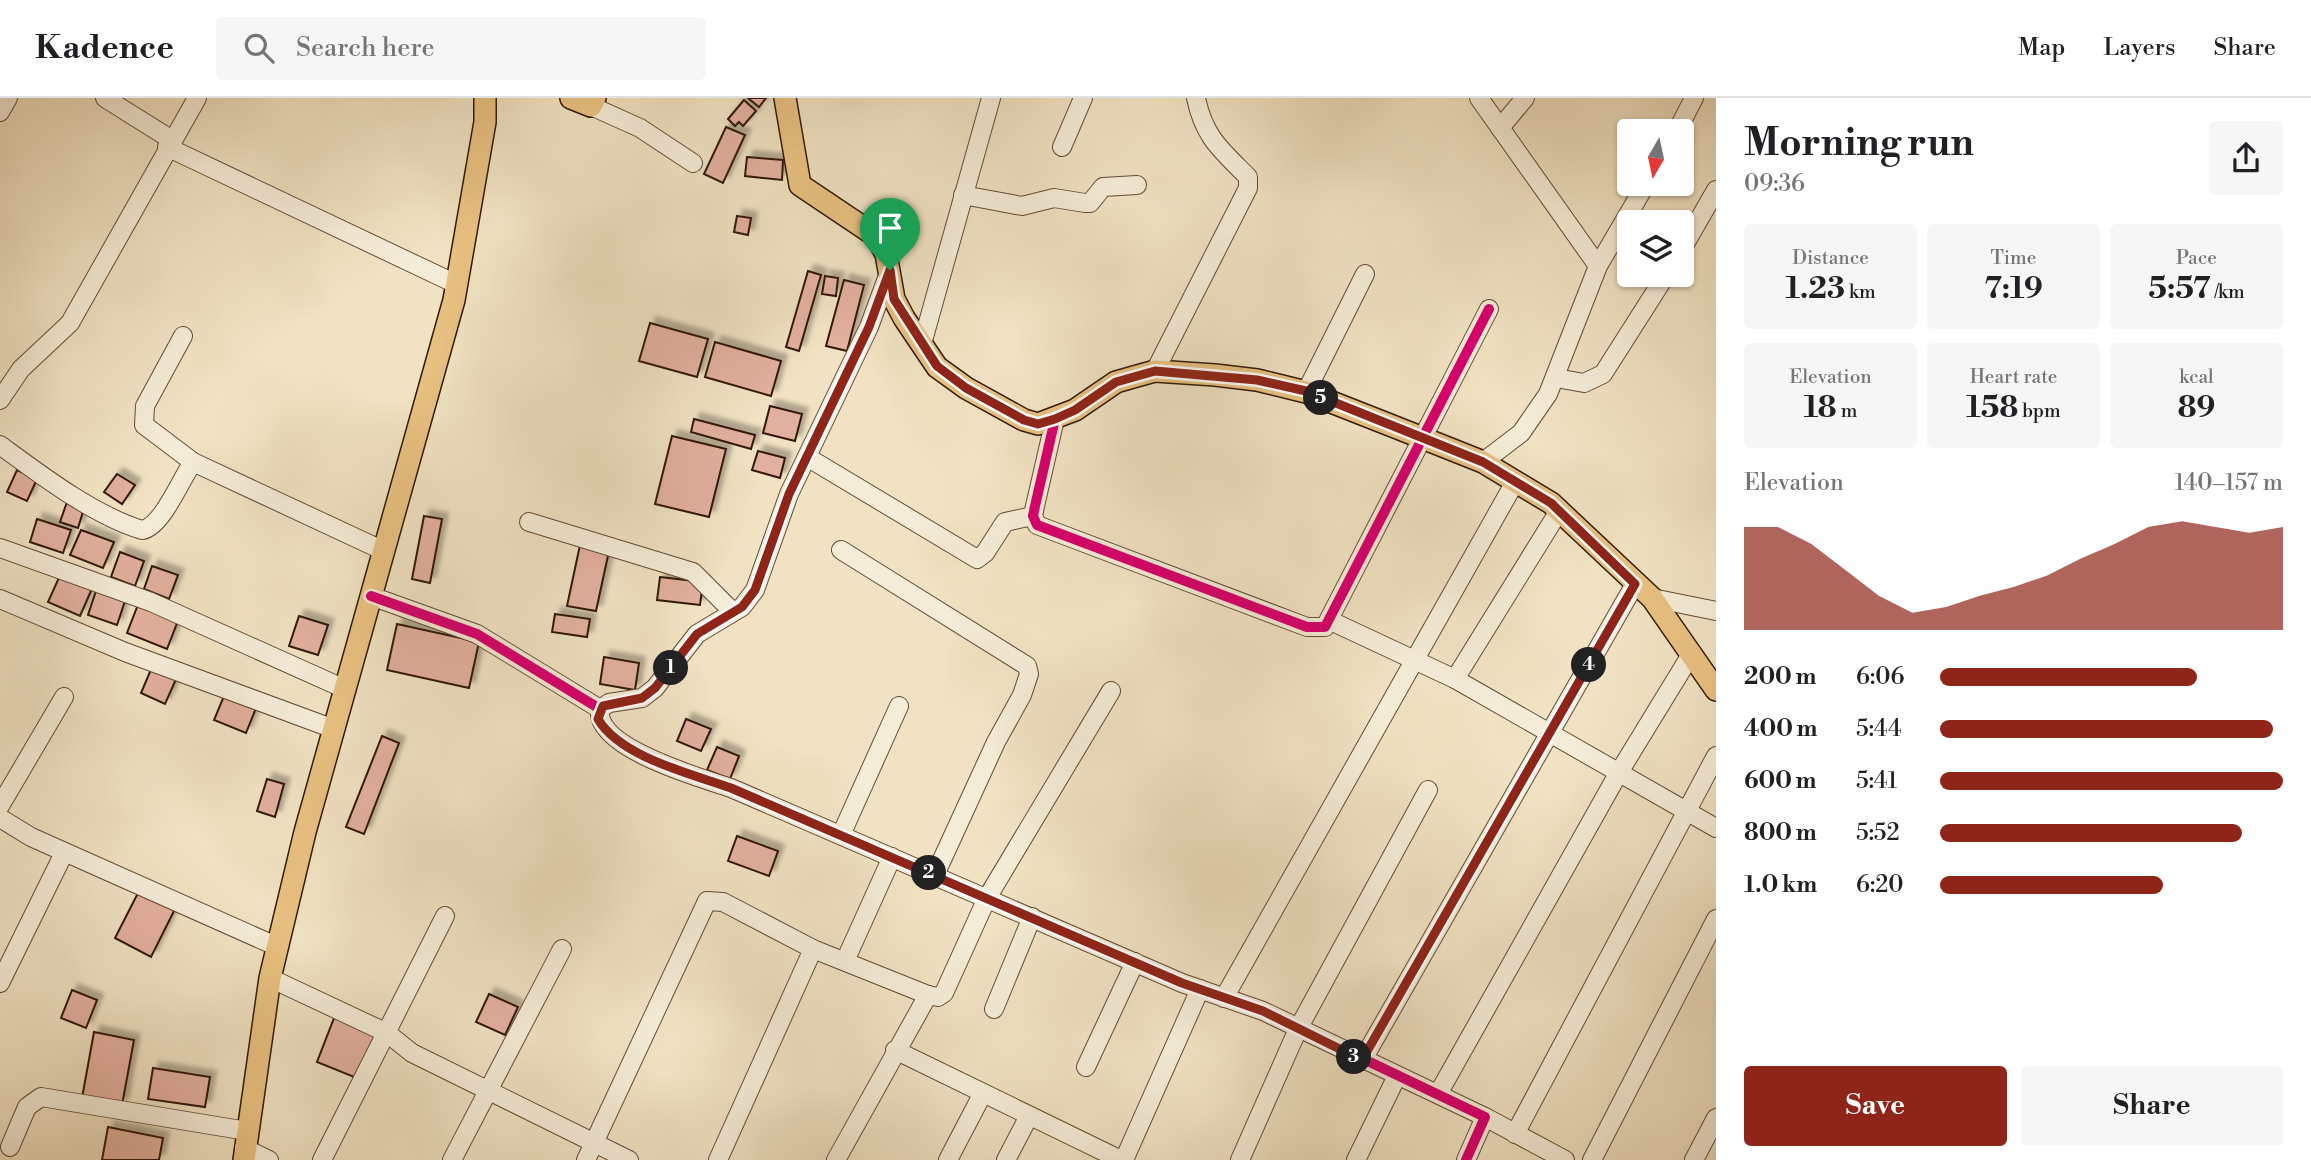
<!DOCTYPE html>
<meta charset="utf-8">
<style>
:root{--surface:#fff;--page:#f6f6f6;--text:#202124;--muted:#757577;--line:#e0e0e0;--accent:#8f2418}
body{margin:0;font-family:"Libre Bodoni",serif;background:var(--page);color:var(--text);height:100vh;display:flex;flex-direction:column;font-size:26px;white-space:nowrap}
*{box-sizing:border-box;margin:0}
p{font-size:23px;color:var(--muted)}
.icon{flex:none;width:38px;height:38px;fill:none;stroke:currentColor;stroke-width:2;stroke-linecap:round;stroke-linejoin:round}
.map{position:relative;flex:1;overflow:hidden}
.sheet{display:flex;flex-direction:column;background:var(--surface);width:595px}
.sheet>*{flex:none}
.needle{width:46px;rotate:189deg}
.controls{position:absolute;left:1617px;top:21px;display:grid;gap:14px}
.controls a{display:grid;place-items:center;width:77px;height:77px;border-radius:7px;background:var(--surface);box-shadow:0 2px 5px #0004;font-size:35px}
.pin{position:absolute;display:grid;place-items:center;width:60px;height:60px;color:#fff;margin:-72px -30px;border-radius:50% 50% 50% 0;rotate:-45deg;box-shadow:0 0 7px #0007}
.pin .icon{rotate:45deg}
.km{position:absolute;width:35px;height:35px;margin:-18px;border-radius:50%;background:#222;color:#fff;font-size:19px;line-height:35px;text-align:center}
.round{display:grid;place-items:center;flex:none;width:74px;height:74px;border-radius:7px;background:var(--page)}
.summary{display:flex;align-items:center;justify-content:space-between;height:119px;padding:0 28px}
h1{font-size:38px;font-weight:700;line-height:52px}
.stats{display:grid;grid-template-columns:repeat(3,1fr);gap:10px;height:119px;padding:7px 28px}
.stats div{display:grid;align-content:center;border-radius:7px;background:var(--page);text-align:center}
.stats b{font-size:30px;font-weight:700}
.stats small{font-size:19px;font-weight:400}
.stats p{font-size:19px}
.chart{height:196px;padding:14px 28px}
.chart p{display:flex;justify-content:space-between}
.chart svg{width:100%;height:126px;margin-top:7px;fill:var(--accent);opacity:.7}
.cta{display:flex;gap:14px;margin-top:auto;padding:14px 28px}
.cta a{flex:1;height:80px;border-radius:7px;background:var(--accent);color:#fff;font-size:28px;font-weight:700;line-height:80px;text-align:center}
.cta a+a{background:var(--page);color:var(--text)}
ul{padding:0 28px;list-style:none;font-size:23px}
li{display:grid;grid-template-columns:112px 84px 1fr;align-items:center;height:52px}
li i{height:18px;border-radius:9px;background:var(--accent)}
header{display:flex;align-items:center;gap:42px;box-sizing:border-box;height:98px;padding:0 35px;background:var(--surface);border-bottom:2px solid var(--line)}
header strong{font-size:33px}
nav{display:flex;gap:38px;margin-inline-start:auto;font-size:24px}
.search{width:490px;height:63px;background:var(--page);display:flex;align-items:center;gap:18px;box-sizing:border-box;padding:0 24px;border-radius:7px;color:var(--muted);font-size:26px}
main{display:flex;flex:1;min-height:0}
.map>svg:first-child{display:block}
.building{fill:#e2b09e;stroke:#321908;stroke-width:2;filter:url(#shadow)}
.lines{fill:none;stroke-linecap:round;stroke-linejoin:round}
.minor-casing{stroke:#624b36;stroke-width:20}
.major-casing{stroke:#321908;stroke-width:24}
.minor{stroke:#f5ecd7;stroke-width:18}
.major{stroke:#e8c181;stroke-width:21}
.cycleway-casing{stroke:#f5ecd7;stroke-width:15}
.cycleway{stroke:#d6006c;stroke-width:10}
.route-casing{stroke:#fff;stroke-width:14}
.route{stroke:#8f2418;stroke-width:9}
</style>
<header>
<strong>Kadence</strong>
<div class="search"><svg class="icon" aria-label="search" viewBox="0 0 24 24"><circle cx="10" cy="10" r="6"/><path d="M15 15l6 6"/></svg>Search here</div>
<nav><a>Map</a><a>Layers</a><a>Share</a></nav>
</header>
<main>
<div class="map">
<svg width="1716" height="1062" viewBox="0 0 1716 1062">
<defs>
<filter id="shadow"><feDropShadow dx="6" dy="-6" stdDeviation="2" flood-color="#0004"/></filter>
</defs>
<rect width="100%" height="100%" fill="#f0e2c2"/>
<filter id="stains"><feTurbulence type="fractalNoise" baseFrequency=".00286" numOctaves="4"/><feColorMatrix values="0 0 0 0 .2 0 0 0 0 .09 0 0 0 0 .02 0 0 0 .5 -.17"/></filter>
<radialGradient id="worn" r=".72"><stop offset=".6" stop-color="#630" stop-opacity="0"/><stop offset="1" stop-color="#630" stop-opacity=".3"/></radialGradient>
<g class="building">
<polygon points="748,0 766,0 759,9"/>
<polygon points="744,2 756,13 743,28 739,24 735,28 728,21"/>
<polygon points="726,29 745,37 723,85 704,76"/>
<polygon points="747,59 783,62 782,82 745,78"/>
<polygon points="737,118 751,120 748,137 734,134"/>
<polygon points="808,173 821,177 799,253 786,249"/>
<polygon points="825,178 838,180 836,198 822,196"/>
<polygon points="844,182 864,187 847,253 826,248"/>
<polygon points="650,225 708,241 697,279 639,263"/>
<polygon points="715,244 781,263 771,298 705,279"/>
<polygon points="770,308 802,316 795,343 763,335"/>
<polygon points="694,321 755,337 751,351 691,334"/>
<polygon points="672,338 726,351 709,419 655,406"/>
<polygon points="758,353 785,360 780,380 752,372"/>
<polygon points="17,372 37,381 27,403 7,394"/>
<polygon points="117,376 135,387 122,406 104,394"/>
<polygon points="68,401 85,407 78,430 60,424"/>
<polygon points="424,418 442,421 430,485 412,481"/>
<polygon points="37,421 71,432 63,455 30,444"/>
<polygon points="81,432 114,444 103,470 70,457"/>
<polygon points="580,447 609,453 596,513 567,508"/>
<polygon points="120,454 144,463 135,488 111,479"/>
<polygon points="152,468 178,477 169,501 144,491"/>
<polygon points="62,473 94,486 80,518 48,504"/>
<polygon points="660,479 703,484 700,507 657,502"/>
<polygon points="96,493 125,503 117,527 88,517"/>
<polygon points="139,504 179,520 167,551 127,535"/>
<polygon points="555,516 590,521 587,539 552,534"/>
<polygon points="299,518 328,527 318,557 289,548"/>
<polygon points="397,526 479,544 469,590 387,572"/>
<polygon points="604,559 639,565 635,592 600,586"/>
<polygon points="152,569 177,579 165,606 141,595"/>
<polygon points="224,598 256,610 246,635 214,622"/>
<polygon points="686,621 711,631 701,653 677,643"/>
<polygon points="382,638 399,645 364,736 346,729"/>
<polygon points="717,649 739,658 730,681 707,672"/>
<polygon points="267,681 284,686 275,719 257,713"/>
<polygon points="737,738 778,753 769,778 728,763"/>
<polygon points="139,793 175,811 151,859 115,840"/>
<polygon points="72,892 97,902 86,930 61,920"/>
<polygon points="489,896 518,909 505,937 476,924"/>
<polygon points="336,915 378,932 359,981 317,964"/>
<polygon points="94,934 134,942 122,1007 82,1000"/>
<polygon points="153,970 210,979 205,1009 148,1001"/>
<polygon points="108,1029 163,1040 159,1062 102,1062"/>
</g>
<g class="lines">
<defs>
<g id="minor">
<polyline points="105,0 172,42"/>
<polyline points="1479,0 1598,168"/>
<polyline points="591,8 640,30 693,65"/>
<polyline points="0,14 8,0"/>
<polyline points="1500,30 1525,0"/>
<polyline points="1677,33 1694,0"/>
<polyline points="167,49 456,186"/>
<polyline points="1062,49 1083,0"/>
<polyline points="963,97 1022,108 1054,100 1085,105 1090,105 1103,89 1137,87"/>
<polyline points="1682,151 1716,92"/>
<polyline points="183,238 145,308 144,327 193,364 384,453"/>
<polyline points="922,246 991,0"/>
<path d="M1155,273L1248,90V79C1221,52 1204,39 1196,0"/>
<polyline points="1556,280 1584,285 1603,276 1666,177"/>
<polyline points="1306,294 1365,176"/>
<polyline points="0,302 21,271 70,225 197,0"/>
<polyline points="1055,321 1035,408 1033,418 1037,427 1307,529 1325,529 1489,211"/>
<path d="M0,347C41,377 93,417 142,432C162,429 181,381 193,364"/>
<polyline points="807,359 977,461 985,455 1005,424 1033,418"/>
<polyline points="1483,364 1521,335 1548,296 1598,168 1646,86"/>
<polyline points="529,424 693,474 733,514"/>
<polyline points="0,450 151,504 345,591"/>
<polyline points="841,452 1027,568 1029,576 1022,597 996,644 935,777"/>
<path d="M371,498L477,536L600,611C594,650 701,680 731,690L1182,885L1263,913L1485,1019L1466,1062"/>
<polyline points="1652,500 1716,513"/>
<polyline points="0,501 125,554 334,631"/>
<polyline points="1331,523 1455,581 1716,730"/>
<polyline points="1455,581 1559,413"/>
<polyline points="600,611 609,605 642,600 655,590 697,536 742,509 755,492 789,396 869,229 890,172"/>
<polyline points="0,708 64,599"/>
<polyline points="0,720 31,739 278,849"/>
<polyline points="841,737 899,608"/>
<polyline points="845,863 892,759"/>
<polyline points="270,880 387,935 412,955 629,1062"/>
<polyline points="0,885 64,755"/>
<polyline points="1224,900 1515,384"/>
<polyline points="994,911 1032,819"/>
<polyline points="895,952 1121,1062"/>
<polyline points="1362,963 1635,486"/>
<polyline points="1086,969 1135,864"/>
<polyline points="1438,996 1618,676 1692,555"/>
<polyline points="1485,1019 1565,1062"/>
<polyline points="1515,1036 1716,658"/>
<polyline points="10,1049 27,1009 41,999 247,1033"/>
<polyline points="244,1050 269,1062"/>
<polyline points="322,1062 445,818"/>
<polyline points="452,1062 562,851"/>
<polyline points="586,1062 707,803 723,804 813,851 928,897 938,899 944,895 987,800 1111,593"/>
<polyline points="718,1062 813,851"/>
<polyline points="836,1062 928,897"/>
<polyline points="948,1062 983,995"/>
<polyline points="1006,1062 1029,1018"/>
<polyline points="1124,1062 1200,891"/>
<polyline points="1240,1062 1298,931 1428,692"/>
<polyline points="1356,1062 1397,978"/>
<polyline points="1592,1062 1716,821"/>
<polyline points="1694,1062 1716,1020"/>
</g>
<g id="major">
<polyline points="571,0 591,8 595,0"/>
<polyline points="785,0 800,87 876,138 886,156 894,201 904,220 937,269 966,290 1024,322 1038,326 1075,312 1116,284 1137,278 1155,273 1215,277 1257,282 1306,294 1400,331 1483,364 1551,405 1652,500 1716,592"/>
<polyline points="244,1062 270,880 305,734 454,202 485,24 485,0"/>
</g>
</defs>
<use href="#minor" class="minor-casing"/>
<use href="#major" class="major-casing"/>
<use href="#minor" class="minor"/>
<use href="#major" class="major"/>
<defs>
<g id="cycleway">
<polyline points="1055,321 1035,408 1033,418 1037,427 1307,529 1325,529 1489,211"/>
<path d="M371,498L477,536L600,611C594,650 701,680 731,690L1182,885L1263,913L1485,1019L1466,1062"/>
<polyline points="1362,963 1635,486"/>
</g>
</defs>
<use href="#cycleway" class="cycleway-casing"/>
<use href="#cycleway" class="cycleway"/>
</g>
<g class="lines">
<defs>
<path id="route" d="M890,172L894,201L937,268L966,290L1024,322L1038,326L1055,321L1075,312L1116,284L1155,273L1257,282L1306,293L1483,364L1551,405L1635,486L1362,962L1263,913L1182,885L731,690C692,676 620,659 598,621L603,608L642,600L655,590L697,536L742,509L755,492L789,396L869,229Z"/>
</defs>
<use href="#route" class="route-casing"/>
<use href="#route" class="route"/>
</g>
<rect width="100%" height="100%" filter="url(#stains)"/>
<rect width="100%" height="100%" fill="url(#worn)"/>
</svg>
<div class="controls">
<a><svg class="needle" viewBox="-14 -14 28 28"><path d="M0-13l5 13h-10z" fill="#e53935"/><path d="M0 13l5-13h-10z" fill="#757577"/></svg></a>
<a><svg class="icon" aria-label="layers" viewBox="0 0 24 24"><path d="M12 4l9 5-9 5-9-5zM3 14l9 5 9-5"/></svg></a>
</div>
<div class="pin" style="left:890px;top:172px;background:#1e9e55"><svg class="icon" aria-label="arrive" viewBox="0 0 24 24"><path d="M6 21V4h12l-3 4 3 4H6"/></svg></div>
<b class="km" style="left:671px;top:570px">1</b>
<b class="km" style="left:929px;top:775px">2</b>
<b class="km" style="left:1354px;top:959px">3</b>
<b class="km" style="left:1589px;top:567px">4</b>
<b class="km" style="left:1321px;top:300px">5</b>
</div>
<section class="sheet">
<div class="summary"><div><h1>Morning run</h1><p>09:36</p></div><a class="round"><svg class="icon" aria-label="share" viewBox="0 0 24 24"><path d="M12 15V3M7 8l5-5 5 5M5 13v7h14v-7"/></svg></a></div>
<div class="stats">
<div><p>Distance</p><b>1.23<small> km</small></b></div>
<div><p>Time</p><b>7:19</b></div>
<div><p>Pace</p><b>5:57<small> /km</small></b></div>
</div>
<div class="stats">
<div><p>Elevation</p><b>18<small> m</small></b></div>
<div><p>Heart rate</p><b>158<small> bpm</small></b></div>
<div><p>kcal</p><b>89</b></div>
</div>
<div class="chart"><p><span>Elevation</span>140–157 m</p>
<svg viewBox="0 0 160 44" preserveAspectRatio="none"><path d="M0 44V8L10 8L20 14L30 23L40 32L50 38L60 36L70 32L80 29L90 25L100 19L110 14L120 8L130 6L140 8L150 10L160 8V44z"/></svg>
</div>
<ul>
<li><b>200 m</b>6:06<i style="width:75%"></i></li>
<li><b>400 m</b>5:44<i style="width:97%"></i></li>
<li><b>600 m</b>5:41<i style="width:100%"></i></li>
<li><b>800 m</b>5:52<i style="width:88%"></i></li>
<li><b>1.0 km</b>6:20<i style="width:65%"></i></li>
</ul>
<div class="cta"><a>Save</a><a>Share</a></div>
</section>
</main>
